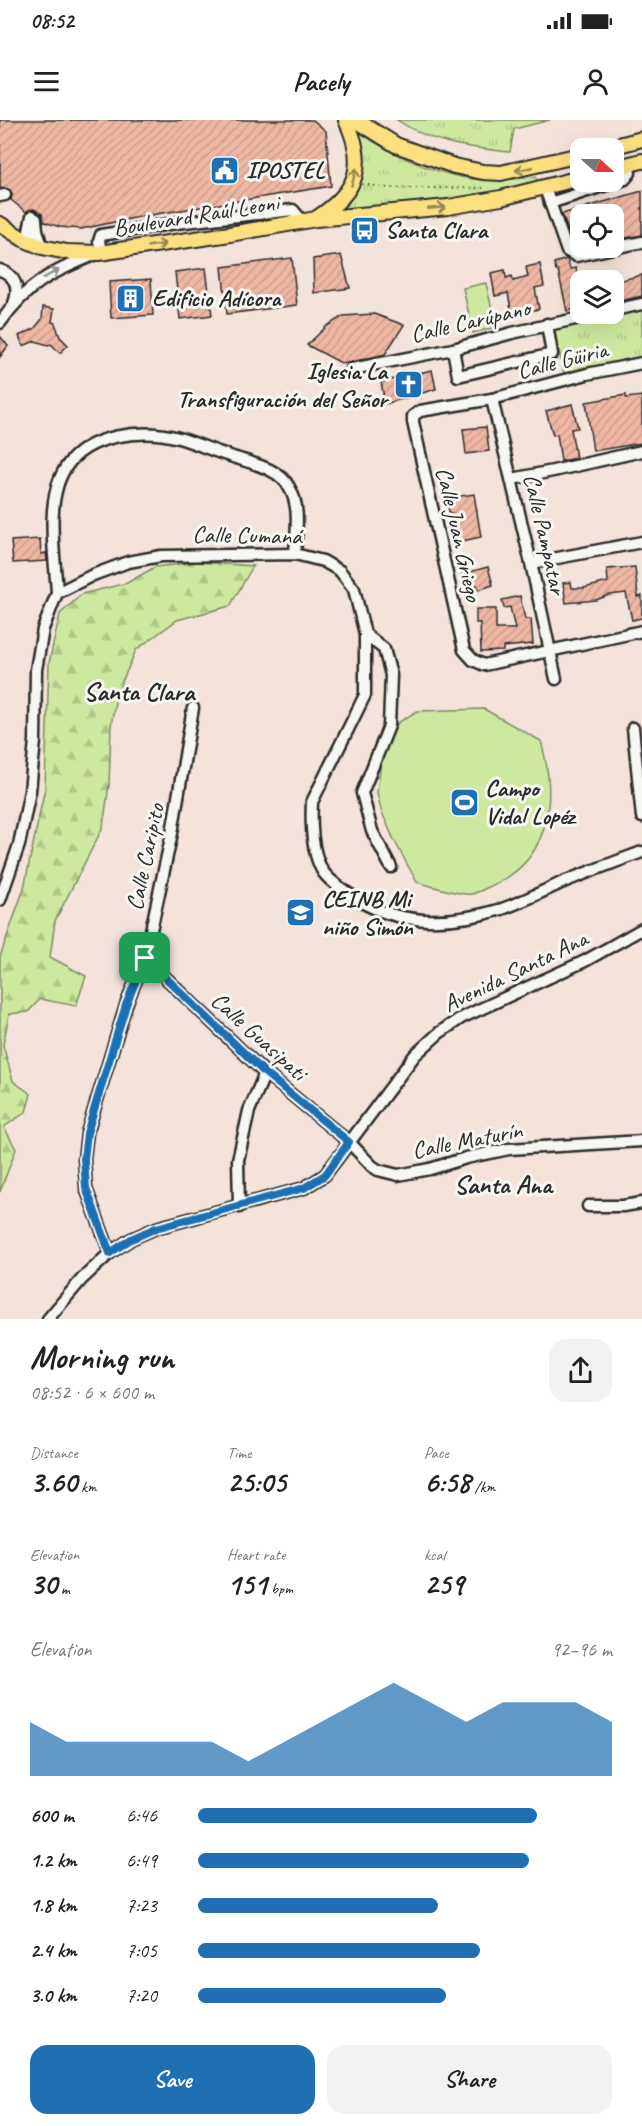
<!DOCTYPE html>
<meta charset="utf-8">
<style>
:root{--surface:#fff;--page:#f2f2f2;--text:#222;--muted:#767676;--accent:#1f6fb2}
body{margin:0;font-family:Caveat,sans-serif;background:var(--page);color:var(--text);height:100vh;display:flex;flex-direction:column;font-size:22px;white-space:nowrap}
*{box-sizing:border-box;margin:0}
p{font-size:20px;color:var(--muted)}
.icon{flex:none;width:33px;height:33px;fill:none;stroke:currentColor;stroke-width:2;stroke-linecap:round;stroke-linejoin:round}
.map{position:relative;height:1199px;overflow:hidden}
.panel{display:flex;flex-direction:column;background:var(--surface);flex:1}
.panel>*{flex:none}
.needle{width:39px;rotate:111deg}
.buttons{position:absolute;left:570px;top:18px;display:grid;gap:12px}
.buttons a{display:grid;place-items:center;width:54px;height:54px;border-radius:12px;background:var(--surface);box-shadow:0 6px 24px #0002;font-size:30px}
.pin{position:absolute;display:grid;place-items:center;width:51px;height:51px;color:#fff;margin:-26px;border-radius:12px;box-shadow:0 3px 9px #0006}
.round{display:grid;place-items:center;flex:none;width:63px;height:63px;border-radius:18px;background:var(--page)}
.overview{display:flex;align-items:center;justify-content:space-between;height:102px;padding:0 30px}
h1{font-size:33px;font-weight:700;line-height:45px}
.metrics{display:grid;grid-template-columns:repeat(3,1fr);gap:9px;height:102px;padding:6px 30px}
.metrics div{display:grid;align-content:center}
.metrics b{font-size:30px;font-weight:700}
.metrics small{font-size:16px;font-weight:400}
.metrics p{font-size:16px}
.chart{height:168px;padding:12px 30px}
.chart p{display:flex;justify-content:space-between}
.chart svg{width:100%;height:108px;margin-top:6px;fill:var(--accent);opacity:.7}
.action{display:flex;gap:12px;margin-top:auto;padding:12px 30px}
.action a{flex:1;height:69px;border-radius:18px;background:var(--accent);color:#fff;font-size:24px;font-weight:700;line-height:69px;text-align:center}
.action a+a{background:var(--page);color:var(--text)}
ul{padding:0 30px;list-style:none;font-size:20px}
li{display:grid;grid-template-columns:96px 72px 1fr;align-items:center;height:45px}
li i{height:15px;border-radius:8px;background:var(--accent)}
.status{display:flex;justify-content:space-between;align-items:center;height:42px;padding:0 30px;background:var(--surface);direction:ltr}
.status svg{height:16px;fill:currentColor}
header{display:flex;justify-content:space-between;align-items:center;height:78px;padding:0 30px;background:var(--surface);font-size:27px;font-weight:700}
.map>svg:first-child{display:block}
.grass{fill:url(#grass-tufts);stroke:#7c8a65;stroke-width:1.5}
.forest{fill:url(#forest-firs);stroke:#7c8a65;stroke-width:1.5}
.pitch{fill:#cee89f;stroke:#7c8a65;stroke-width:1.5}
.building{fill:url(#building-hatch);stroke:#2b2b2b;stroke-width:1.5}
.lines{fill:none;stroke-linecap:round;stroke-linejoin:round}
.minor-casing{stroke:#2b2b2b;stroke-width:15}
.major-casing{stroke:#2b2b2b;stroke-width:18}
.path{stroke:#2b2b2b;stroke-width:1.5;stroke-dasharray:1.5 4.5;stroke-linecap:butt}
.minor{stroke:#f6f6f2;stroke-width:10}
.major{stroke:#fce080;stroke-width:14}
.oneway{stroke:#948656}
.oneway2{stroke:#90908e}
.route-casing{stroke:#fff;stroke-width:12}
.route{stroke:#1f6fb2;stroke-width:8}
.labels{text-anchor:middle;stroke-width:6;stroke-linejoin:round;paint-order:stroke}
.poi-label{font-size:24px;font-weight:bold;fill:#2b2b2b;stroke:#f6f6f2;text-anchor:start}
.street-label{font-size:24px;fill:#2b2b2b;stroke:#f6f6f2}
.neighbourhood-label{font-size:26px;font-weight:bold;fill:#2b2b2b;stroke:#f6f6f2}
</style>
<div class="status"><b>08:52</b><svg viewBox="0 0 49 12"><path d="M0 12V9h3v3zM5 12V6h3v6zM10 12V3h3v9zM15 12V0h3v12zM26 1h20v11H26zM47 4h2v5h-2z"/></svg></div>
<header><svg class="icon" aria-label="menu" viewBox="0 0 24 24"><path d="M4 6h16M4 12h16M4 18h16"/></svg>Pacely<svg class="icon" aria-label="person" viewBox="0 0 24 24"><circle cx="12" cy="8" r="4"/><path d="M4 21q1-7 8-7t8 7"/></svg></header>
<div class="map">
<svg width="642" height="1199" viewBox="0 0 642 1199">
<defs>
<pattern id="grass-tufts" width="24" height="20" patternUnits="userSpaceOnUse" patternTransform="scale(1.5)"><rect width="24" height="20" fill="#cee89f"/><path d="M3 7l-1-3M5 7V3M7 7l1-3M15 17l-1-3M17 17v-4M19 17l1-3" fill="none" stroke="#b1c789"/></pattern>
<pattern id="forest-firs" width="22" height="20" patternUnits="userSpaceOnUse" patternTransform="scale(1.5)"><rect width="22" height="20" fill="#cee89f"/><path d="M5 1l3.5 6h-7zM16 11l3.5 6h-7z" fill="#b1c789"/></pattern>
<pattern id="building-hatch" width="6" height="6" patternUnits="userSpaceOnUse" patternTransform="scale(1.5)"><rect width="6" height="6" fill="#eeb7a3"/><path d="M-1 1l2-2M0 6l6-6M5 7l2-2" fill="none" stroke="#cc9e8c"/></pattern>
</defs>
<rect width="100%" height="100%" fill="#f4e3da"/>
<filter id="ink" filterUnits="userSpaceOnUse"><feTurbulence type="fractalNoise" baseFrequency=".0167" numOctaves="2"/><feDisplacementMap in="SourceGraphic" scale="12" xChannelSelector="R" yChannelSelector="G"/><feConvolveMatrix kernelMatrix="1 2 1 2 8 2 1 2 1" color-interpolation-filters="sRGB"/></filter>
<g filter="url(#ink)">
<g class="grass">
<path d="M397,0H550L514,9L510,32C467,27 434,25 397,0Z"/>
<path d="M357,11C393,35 437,56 481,60C499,61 518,58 536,57L538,64L512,71L342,93L341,90C360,67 367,40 357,11Z"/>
<polygon points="642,190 642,236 564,254 554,210"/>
</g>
<polygon class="forest" points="198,442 253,446 230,486 177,500 136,530 116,576 111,606 109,665 103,707 55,801 50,837 86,856 76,886 40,879 28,892 9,894 3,925 13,961 31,974 26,992 4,1007 16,1029 0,1072 0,837 24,768 45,668 49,543 60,494 82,474 127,463 155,447"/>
<g class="pitch">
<polygon points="486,163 496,207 473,213 463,168"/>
<path d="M484,589L541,621C556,674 553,736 497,763C489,766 479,773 471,774C462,776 428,765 417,762L394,720L381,690L377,672L384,620L399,602L417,591Z"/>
</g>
<g class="building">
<polygon points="0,0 313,0 326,11 331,66 144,96 81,109 60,107 44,102 42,94 34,89 26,92 11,80 12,74 10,70 0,68"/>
<polygon points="642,71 642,115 614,120 614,94 580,94 580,109 569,113 562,94"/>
<polygon points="341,135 350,168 314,173 313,139"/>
<polygon points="292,138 297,185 227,194 222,147"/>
<polygon points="567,139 570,149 576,148 580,170 580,188 567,191 558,150 556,151 554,143"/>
<polygon points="540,144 544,166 535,168 539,189 512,195 508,173 495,176 491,153 505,150 506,158 512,156 513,161 528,157 526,147"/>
<polygon points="206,148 212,195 180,199 175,152"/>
<polygon points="642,155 642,176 615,182 614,162"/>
<polygon points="151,159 153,195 111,198 109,162"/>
<polygon points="43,187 54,189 52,202 55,203 60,217 68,225 60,233 51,224 48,225 35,221 23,226 19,216 34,209 42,199"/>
<polygon points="374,194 404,205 385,234 343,244 307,225 327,206 343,196"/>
<polygon points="0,216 8,226 0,237"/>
<polygon points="432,250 436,269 385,284 381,262"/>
<polygon points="626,275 626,278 642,276 642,323 593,331 586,282"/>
<polygon points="572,284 578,308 571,309 576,338 561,341 557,314 553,315 546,291"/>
<polygon points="486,307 489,331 466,334 463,309"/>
<polygon points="474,374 481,417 457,422 452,393 449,393 447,378"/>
<polygon points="40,419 41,434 46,433 47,441 13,443 11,421"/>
<polygon points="488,447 493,465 478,470 477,465 466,468 462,454"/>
<polygon points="635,447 638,477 642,476 642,498 632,500 626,473 609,475 596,480 566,483 563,463 571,462 572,468 584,468 608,462 607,449"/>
<polygon points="520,476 525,499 531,499 533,524 503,527 503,531 481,532 480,503 476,503 476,489 496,489 496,509 515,509 510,487 504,488 502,480"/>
</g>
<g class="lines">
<defs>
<g id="minor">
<polyline points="545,68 567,131 576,136 642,122"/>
<polyline points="0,76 5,75"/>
<polyline points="550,83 625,59 630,53 628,44"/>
<polyline points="36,99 37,110 42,127"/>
<polyline points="31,123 29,110 32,96"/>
<polyline points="101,132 99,121 101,115 176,103 293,90 303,102"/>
<path d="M0,150C15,155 20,168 14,183"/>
<polyline points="614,190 642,184"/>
<path d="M0,203C28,163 52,152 96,134"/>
<polyline points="453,229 458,256 552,234 547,204"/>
<polyline points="642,243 587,254 492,279 420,291 413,296 413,302 464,530 473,540 484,545 642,511"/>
<polyline points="352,249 453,229 512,213 598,194"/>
<polyline points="492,279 531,443 556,559"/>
<polyline points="512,359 553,351 642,331"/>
<polyline points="531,443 642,422"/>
<path d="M57,473C55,435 44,380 66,347C88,314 143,308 179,318C196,323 213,331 230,336C250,343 279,348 289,367C301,386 296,413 295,434"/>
<polyline points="365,514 384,529 391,555 389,606 362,673 372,711 391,747"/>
<polyline points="633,608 642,697"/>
<path d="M0,780L19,725L30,671L35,621L36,550L43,509L57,473L93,455L128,442L161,436L295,434L323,441L340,451L354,469L365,514V575L312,682C311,702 312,732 322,750C327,759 340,768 349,774C396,807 449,805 502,789C522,782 542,772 561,763C588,752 615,742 642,732"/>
<polyline points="145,838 265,953 349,1022 372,1046 378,1050 398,1055 430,1049 466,1038 509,1029 642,1021"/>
<polyline points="588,1086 623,1086 642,1083"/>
<polyline points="239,1087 238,1040 249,991 265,953"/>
<polyline points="110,1133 86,1068 84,1039 87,1013 126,885 145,838 172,713 193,588"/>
<polyline points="48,1199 82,1159 110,1133 131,1119 156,1108 304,1068 325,1055 415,935 439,913 461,898 585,841 642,809"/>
</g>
<g id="major">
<polyline points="356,0 396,25 454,46 483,52 501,53 580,35"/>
<polyline points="607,28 642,19"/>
<polyline points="614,48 642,41"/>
<path d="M317,98C358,71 367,45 346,0"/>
<polyline points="0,104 23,119 42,127 67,132 99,133 230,114 316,99 448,87 501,78 580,58"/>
</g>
</defs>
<use href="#minor" class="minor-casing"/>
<use href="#major" class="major-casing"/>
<polyline class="path" points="362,64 389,68 486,68"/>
<use href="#minor" class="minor"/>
<use href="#major" class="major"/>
</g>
<defs><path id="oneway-shaft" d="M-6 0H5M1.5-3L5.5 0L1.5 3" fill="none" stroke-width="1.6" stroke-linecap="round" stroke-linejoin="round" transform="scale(1.5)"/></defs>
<g class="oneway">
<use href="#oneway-shaft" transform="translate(524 49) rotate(169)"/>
<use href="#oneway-shaft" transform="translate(354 57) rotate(-74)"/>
<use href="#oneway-shaft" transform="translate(437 88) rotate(-5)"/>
<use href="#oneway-shaft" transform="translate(157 125) rotate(-8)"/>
</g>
<use class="oneway2" href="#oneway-shaft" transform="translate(51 154) rotate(-28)"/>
</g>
<g class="lines" filter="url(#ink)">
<defs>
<polygon id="route" points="145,838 265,953 349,1022 325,1055 304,1068 156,1108 131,1119 110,1133 86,1068 84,1039 87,1013 126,885"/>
</defs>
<use href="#route" class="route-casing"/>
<use href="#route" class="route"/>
</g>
<defs>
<symbol id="civic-square" viewBox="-11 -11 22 22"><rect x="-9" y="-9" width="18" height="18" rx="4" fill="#1f6fb2" stroke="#f6f6f2"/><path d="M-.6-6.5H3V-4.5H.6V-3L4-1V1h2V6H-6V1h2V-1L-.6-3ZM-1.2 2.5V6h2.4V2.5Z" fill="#fff"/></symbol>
<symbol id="bus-square" viewBox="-11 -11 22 22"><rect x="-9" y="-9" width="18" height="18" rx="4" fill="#1f6fb2" stroke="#f6f6f2"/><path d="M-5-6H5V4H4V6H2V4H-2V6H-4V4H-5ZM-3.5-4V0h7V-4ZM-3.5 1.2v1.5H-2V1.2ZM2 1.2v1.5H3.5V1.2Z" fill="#fff"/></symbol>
<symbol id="building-square" viewBox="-11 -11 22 22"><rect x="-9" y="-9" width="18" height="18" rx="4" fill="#1f6fb2" stroke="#f6f6f2"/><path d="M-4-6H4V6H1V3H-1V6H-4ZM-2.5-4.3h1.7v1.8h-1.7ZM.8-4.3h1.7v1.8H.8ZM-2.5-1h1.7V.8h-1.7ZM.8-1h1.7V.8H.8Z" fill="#fff"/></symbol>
<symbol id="church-square" viewBox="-11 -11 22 22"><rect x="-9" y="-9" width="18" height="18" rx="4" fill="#1f6fb2" stroke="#f6f6f2"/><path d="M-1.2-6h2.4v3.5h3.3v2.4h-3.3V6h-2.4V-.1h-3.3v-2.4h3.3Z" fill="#fff"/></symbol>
<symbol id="stadium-square" viewBox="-11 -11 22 22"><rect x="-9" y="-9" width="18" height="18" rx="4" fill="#1f6fb2" stroke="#f6f6f2"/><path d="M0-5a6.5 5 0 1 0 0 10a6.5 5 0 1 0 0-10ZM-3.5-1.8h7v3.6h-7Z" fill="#fff"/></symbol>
<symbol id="school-square" viewBox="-11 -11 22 22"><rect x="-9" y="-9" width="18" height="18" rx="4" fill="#1f6fb2" stroke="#f6f6f2"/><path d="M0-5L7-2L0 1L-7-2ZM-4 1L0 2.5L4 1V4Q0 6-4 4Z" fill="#fff"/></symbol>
</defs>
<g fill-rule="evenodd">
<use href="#civic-square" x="208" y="34" width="33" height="33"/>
<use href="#bus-square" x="348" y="94" width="33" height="33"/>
<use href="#building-square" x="114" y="162" width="33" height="33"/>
<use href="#church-square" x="392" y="248" width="33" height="33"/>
<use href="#stadium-square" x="448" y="666" width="33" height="33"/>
<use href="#school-square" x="284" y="776" width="33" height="33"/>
</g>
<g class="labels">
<g class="poi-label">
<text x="246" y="58">IPOSTEL</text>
<text x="385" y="118">Santa Clara</text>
<text x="152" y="186">Edificio Adícora</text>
<text x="387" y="259" text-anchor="end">Iglesia La<tspan x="387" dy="28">Transfiguración del Señor</tspan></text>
<text x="485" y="676">Campo<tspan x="485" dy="28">Vidal Lopéz</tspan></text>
<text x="322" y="787">CEINB Mi<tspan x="322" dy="28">niño Simón</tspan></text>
</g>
<g class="street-label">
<text transform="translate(196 95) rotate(-9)" y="8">Boulevard Raúl Leoni</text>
<text transform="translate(470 201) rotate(-13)" y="8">Calle Carúpano</text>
<text transform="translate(562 240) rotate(-14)" y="8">Calle Güiria</text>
<text transform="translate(459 414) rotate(77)" y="8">Calle Juan Griego</text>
<text transform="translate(545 414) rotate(77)" y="8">Calle Pampatar</text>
<text transform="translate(247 415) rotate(1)" y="8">Calle Cumaná</text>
<text transform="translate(145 737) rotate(-78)" y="8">Calle Caripito</text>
<text transform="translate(515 851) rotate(-26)" y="8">Avenida Santa Ana</text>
<text transform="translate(259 916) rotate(42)" y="8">Calle Guasipati</text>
<text transform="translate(467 1020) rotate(-11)" y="8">Calle Maturín</text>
</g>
<g class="neighbourhood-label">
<text x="139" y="580">Santa Clara</text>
<text x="503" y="1073">Santa Ana</text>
</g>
</g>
</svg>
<div class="buttons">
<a><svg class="needle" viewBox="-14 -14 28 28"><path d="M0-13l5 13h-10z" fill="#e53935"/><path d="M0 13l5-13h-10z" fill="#767676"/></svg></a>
<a><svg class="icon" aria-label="locate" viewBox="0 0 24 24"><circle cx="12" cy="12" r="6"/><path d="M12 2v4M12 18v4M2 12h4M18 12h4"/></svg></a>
<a><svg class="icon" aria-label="layers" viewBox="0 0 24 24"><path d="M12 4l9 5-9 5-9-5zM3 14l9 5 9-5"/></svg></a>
</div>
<div class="pin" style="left:145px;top:838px;background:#1e9e55"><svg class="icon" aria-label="arrive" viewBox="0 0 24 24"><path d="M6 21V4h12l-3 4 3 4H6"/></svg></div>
</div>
<section class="panel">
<div class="overview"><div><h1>Morning run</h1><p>08:52 · 6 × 600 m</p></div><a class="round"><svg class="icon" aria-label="share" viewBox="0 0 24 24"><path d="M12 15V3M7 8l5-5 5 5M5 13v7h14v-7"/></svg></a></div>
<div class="metrics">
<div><p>Distance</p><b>3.60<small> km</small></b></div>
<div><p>Time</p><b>25:05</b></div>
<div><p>Pace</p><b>6:58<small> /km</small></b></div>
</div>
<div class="metrics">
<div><p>Elevation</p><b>30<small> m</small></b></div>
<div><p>Heart rate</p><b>151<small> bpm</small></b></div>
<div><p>kcal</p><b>259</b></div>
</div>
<div class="chart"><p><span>Elevation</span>92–96 m</p>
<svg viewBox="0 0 160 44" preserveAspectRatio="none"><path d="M0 44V22L10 30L20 30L30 30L40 30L50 30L60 38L70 30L80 22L90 14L100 6L110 14L120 22L130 14L140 14L150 14L160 22V44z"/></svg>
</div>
<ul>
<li><b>600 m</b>6:46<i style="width:82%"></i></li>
<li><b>1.2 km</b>6:49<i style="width:80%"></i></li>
<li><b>1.8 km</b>7:23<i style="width:58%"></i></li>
<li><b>2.4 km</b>7:05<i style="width:68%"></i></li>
<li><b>3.0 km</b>7:20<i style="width:60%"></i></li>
</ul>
<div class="action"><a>Save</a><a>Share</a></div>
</section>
